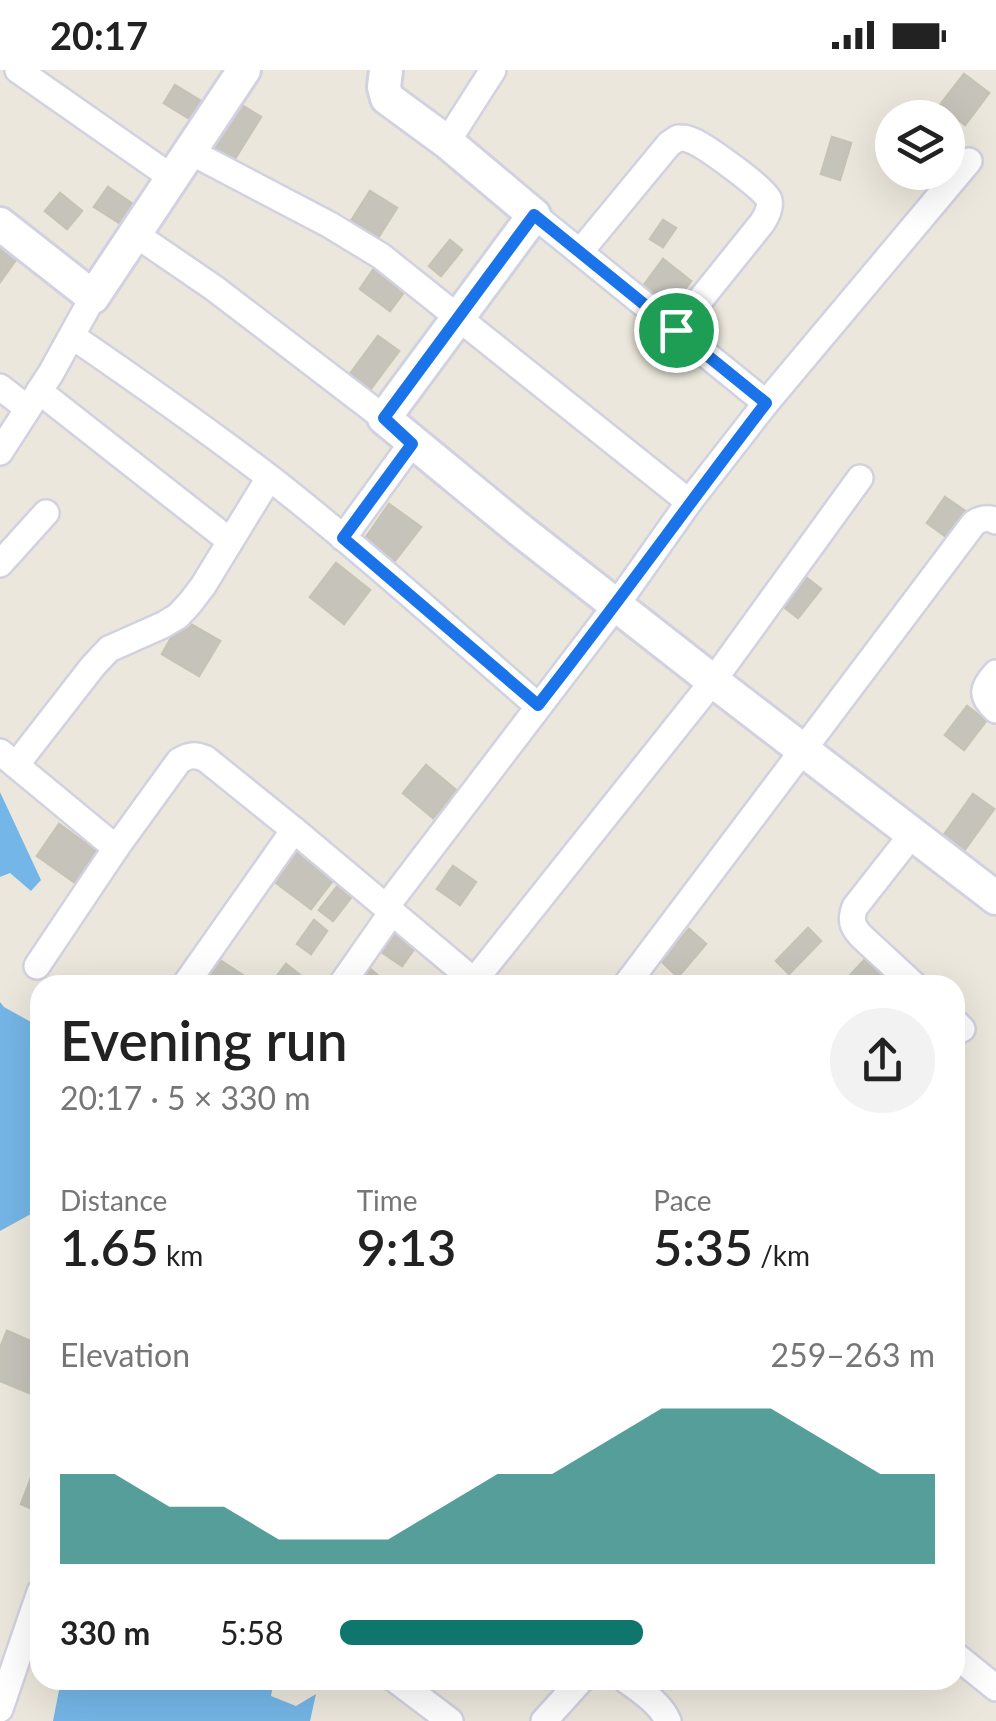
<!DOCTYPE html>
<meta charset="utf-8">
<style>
:root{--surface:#fff;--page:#f2f2f2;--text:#222;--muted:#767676;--accent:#0f766e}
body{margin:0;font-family:Lato,sans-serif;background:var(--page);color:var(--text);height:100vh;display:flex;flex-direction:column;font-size:38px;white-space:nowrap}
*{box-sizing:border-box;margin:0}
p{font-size:32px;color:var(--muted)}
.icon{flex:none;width:55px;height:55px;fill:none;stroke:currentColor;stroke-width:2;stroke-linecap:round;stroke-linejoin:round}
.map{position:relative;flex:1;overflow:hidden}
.details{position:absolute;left:30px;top:905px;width:935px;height:715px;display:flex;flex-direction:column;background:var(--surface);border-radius:30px;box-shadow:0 10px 40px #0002}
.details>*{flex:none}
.tools{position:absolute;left:875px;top:30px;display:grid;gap:20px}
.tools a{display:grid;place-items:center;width:90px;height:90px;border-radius:50%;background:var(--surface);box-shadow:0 10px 40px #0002;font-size:50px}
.pin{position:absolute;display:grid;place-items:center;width:85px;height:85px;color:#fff;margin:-42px;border:5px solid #fff;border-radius:50%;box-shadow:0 2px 10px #0007}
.round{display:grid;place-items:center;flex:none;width:105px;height:105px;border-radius:52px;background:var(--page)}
.summary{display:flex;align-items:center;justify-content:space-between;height:170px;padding:0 30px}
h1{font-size:55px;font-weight:600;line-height:75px}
.stats{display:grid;grid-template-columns:repeat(3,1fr);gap:15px;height:170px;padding:10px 30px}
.stats div{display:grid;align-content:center}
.stats b{font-size:50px;font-weight:600}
.stats small{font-size:28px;font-weight:400}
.stats p{font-size:28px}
.chart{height:280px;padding:20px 30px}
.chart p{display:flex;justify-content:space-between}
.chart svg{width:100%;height:180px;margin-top:10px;fill:var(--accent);opacity:.7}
ul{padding:0 30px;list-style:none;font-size:32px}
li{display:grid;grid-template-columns:160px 120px 1fr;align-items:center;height:75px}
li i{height:25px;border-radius:12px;background:var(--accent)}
.status{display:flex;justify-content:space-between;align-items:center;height:70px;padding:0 50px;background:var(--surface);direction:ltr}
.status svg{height:28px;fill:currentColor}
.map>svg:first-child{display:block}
.water{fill:#74b6e7}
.building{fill:#c6c3bb;stroke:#c6c3b5;stroke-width:2.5}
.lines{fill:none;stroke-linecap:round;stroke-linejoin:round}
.minor-casing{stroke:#d1d1e1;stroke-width:30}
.tertiary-casing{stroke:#d1d1e1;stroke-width:38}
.minor{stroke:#fff;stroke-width:25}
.tertiary{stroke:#fff;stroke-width:32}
.route-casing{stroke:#fff;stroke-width:20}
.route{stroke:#1a73e8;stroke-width:12}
</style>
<div class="status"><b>20:17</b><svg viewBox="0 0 49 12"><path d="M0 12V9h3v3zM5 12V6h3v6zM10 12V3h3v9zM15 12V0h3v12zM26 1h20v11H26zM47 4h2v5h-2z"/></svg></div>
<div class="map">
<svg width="996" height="1651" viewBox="0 0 996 1651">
<rect width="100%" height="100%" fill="#ebe7dc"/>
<g class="water">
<polygon points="0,722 41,810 31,821 10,803 0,807"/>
<polygon points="0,932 4,937 40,957 40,1139 0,1161"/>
<polygon points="61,1610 274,1610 271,1626 296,1636 316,1624 310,1651 53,1651"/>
</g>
<g class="building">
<polygon points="964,4 989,23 965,55 940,35"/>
<polygon points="175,15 204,33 193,51 164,33"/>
<polygon points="240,34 261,47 231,95 211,82"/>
<polygon points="832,67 851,73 840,110 821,104"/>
<polygon points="108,117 137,137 124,156 94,137"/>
<polygon points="370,121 397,138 376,171 349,154"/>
<polygon points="60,123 82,141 67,159 45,141"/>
<polygon points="663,150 676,158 663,177 650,169"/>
<polygon points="0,170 20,184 0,212"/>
<polygon points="450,170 462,180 441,206 429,196"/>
<polygon points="663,189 691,211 666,245 638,223"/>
<polygon points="373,200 404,222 390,241 360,219"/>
<polygon points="378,266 399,281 364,328 344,312"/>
<polygon points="945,427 971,445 952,471 927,453"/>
<polygon points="389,434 421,457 394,492 364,470"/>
<polygon points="336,493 370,520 344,554 310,527"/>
<polygon points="803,505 821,519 798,548 780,534"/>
<polygon points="182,549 220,571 199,606 162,584"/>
<polygon points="967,636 986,651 964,680 945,665"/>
<polygon points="426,695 456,720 433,748 403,723"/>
<polygon points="973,724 994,739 961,785 941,769"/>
<polygon points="59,754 103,786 81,817 37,786"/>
<polygon points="296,775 337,805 311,839 271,809"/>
<polygon points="453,796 476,812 460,835 437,819"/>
<polygon points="339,814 353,825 333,851 319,840"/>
<polygon points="314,850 327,861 311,884 297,874"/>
<polygon points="808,858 821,871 789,904 776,891"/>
<polygon points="689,859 706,874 678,907 661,891"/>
<polygon points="395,860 417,875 402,896 380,881"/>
<polygon points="212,885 244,906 239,915 193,915"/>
<polygon points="869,885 885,901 871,915 841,915"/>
<polygon points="286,894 309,912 306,915 270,915"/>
<polygon points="369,898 389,915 355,915"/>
<polygon points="7,1261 40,1275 40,1318 37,1326 0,1311 0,1278"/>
<polygon points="40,1385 40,1442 21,1434"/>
</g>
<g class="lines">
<defs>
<g id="minor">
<polyline points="18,0 171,107"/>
<polyline points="447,72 493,0"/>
<polyline points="189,81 330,155 381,186 689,432"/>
<polyline points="534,145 766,333"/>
<polyline points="135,164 214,218 384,348"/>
<path d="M580,182L669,74L678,68C685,68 686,68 693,71C705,76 767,120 769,130C771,138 766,147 762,153L676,260"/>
<path d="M72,266C139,312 206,359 270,408C362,480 449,559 537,635"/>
<polyline points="0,317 27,338"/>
<polyline points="39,321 230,471"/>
<polyline points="0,382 51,303 93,227"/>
<polyline points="343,468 412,373"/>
<polyline points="0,494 46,443"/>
<path d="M996,603C982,618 980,626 996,640"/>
<polyline points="0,682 116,778"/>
<polyline points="16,695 93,596 109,579 163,555 178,546 190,533 203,516 269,408"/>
<path d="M913,763L855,837C850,850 852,856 861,866L914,915"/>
<polyline points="386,837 617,534 689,432 766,333 969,91"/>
<path d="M37,896L116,778L179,691C189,685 195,684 206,689L294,760L479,915"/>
<polyline points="474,911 713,611 860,408"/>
<polyline points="185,915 294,760"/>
<polyline points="341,915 392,842"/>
<path d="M626,915L974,453C982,448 988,447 996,451"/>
<polyline points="955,952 962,959"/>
<polyline points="955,1585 996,1618"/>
<polyline points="396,1610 450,1651"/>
<path d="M626,1610C642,1622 660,1633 668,1651"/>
<polyline points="0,1639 40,1522"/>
<polyline points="544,1651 581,1610"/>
</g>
<g id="tertiary">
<polyline points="386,0 384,17 387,28 447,72 534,145 384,348 520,460 713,611 996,828"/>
<polyline points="0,154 93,227 244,0"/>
</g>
</defs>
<use href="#minor" class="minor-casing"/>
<use href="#tertiary" class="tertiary-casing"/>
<use href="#minor" class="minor"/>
<use href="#tertiary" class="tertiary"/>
</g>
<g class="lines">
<defs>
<path id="route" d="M534,145L766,333C689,433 616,536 538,635L343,468L412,374L384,348Z"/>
</defs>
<use href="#route" class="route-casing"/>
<use href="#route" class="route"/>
</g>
</svg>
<div class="tools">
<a><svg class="icon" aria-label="layers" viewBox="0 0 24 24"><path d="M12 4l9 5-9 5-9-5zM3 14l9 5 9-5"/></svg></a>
</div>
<div class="pin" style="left:676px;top:260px;background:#1e9e55"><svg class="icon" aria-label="arrive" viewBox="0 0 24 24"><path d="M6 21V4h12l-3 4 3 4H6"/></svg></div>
<section class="details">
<div class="summary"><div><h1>Evening run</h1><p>20:17 · 5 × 330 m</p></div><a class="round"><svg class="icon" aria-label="share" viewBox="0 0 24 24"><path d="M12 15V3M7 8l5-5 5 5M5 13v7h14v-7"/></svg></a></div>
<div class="stats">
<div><p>Distance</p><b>1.65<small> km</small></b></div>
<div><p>Time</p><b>9:13</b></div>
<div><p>Pace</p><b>5:35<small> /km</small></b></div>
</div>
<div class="chart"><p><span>Elevation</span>259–263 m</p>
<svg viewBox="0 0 160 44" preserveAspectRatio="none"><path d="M0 44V22L10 22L20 30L30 30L40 38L50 38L60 38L70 30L80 22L90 22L100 14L110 6L120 6L130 6L140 14L150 22L160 22V44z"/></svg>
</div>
<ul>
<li><b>330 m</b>5:58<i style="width:51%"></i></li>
</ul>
</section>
</div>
